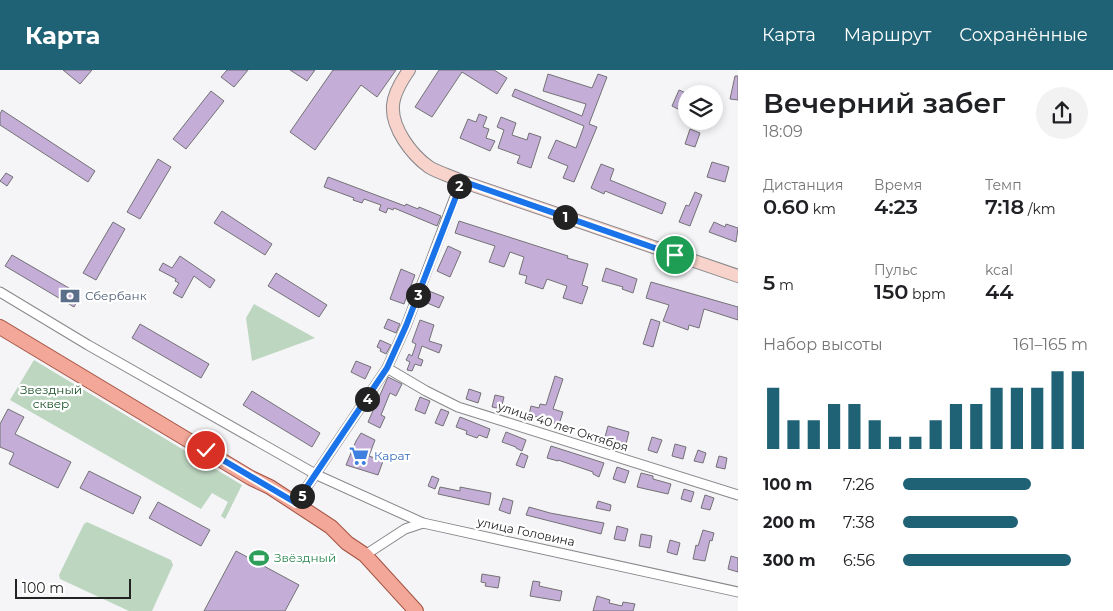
<!DOCTYPE html>
<html lang="ru">
<meta charset="utf-8">
<style>
:root{--surface:#fff;--page:#f2f2f2;--text:#202124;--muted:#757577;--accent:#1f6275}
body{margin:0;font-family:Montserrat,sans-serif;background:var(--page);color:var(--text);height:100vh;display:flex;flex-direction:column;font-size:19px;white-space:nowrap}
*{box-sizing:border-box;margin:0}
p{font-size:16px;color:var(--muted)}
.icon{flex:none;width:28px;height:28px;fill:none;stroke:currentColor;stroke-width:2;stroke-linecap:round;stroke-linejoin:round}
.map{position:relative;flex:1;overflow:hidden}
.side{display:flex;flex-direction:column;background:var(--surface);width:375px}
.side>*{flex:none}
.fabs{position:absolute;left:678px;top:15px;display:grid;gap:10px}
.fabs a{display:grid;place-items:center;width:45px;height:45px;border-radius:50%;background:var(--surface);box-shadow:0 2px 8px #0003;font-size:25px}
.scale{position:absolute;left:15px;bottom:12px;width:116px;box-sizing:border-box;padding-left:5px;border:2px solid #222223;border-top:0;font-size:14px;line-height:18px;white-space:nowrap;color:#222223;-webkit-text-stroke:4px #fff;paint-order:stroke}
.pin{position:absolute;display:grid;place-items:center;width:42px;height:42px;color:#fff;margin:-21px;border:2px solid #fff;border-radius:50%;box-shadow:0 1px 5px #0007}
.km{position:absolute;width:25px;height:25px;margin:-12px;border-radius:50%;background:#222;color:#fff;font-size:14px;line-height:25px;text-align:center}
.round{display:grid;place-items:center;flex:none;width:52px;height:52px;border-radius:26px;background:var(--page)}
.headline{display:flex;align-items:center;justify-content:space-between;height:85px;padding:0 25px}
h1{font-size:28px;font-weight:600;line-height:38px}
.metrics{display:grid;grid-template-columns:repeat(3,1fr);gap:8px;height:85px;padding:5px 25px}
.metrics div{display:grid;align-content:center}
.metrics b{font-size:21px;font-weight:600}
.metrics small{font-size:14px;font-weight:400}
.metrics p{font-size:14px}
.chart{height:140px;padding:10px 25px}
.chart p{display:flex;justify-content:space-between}
.chart svg{width:100%;height:90px;margin-top:5px;stroke:var(--accent);stroke-width:6}
ul{padding:0 25px;list-style:none;font-size:16px}
li{display:grid;grid-template-columns:80px 60px 1fr;align-items:center;height:38px}
li i{height:12px;border-radius:6px;background:var(--accent)}
header{display:flex;align-items:center;gap:30px;box-sizing:border-box;height:70px;padding:0 25px;background:var(--accent);color:#fff}
header strong{font-size:24px}
nav{display:flex;gap:28px;margin-inline-start:auto;font-size:18px}
main{display:flex;flex:1;min-height:0}
.map>svg:first-child{display:block}
.green{fill:#bdd6c0}
.building{fill:#c4aed8;stroke:#737275}
.lines{fill:none;stroke-linecap:round;stroke-linejoin:round}
.minor-casing{stroke:#87878a;stroke-width:11}
.secondary-casing{stroke:#87878a;stroke-width:14}
.primary-casing{stroke:#a35342;stroke-width:16}
.minor{stroke:#fff;stroke-width:9}
.secondary{stroke:#f8d3cb;stroke-width:12}
.primary{stroke:#f2a798;stroke-width:14}
.route-casing{stroke:#fff;stroke-width:10}
.route{stroke:#1a73e8;stroke-width:6}
.labels{text-anchor:middle;stroke-width:4.5;stroke-linejoin:round;paint-order:stroke}
.service-label{font-size:12px;fill:#4e5e75;stroke:#fff;text-anchor:start}
.park-label{font-size:12px;fill:#154e23;stroke:#fff}
.street-label{font-size:12px;fill:#222223;stroke:#fff}
.shop-label{font-size:12px;fill:#366cbe;stroke:#fff;text-anchor:start}
.leisure-label{font-size:12px;fill:#27864d;stroke:#fff;text-anchor:start}
</style>
<header>
<strong>Карта</strong>
<nav><a>Карта</a><a>Маршрут</a><a>Сохранённые</a></nav>
</header>
<main>
<div class="map">
<svg width="738" height="541" viewBox="0 0 738 541">
<rect width="100%" height="100%" fill="#f5f5f8"/>
<g class="green">
<polygon points="254,234 315,268 252,291 246,248"/>
<polygon points="34,290 242,415 225,449 221,446 228,432 212,423 201,439 10,330"/>
<polygon points="87,452 171,490 173,495 152,541 129,541 60,509 59,505 84,454"/>
</g>
<g class="building">
<polygon points="63,0 92,0 80,14"/>
<polygon points="227,0 248,0 234,17 221,7"/>
<polygon points="290,0 315,0 307,11"/>
<polygon points="333,0 396,0 377,27 361,15 315,80 290,62"/>
<polygon points="439,0 494,0 507,8 497,24 462,2 432,47 415,37"/>
<polygon points="548,4 592,18 598,4 607,7 589,54 597,57 574,112 563,108 568,96 548,88 556,70 576,78 584,56 512,26 515,19 582,46 586,34 543,21"/>
<polygon points="735,6 738,6 738,30 730,29"/>
<polygon points="679,20 686,23 686,43 672,36"/>
<polygon points="211,21 224,31 186,79 173,69"/>
<polygon points="2,40 95,101 88,112 0,55 0,44"/>
<polygon points="479,44 487,47 483,57 489,59 486,68 495,71 490,81 460,68 468,49 476,52"/>
<polygon points="501,47 516,53 512,65 527,70 529,63 541,67 531,98 517,93 520,86 498,78 504,60 497,57"/>
<polygon points="690,59 700,63 695,77 685,74"/>
<polygon points="158,89 171,97 140,149 127,142"/>
<polygon points="712,92 729,97 725,112 707,107"/>
<polygon points="601,94 614,99 610,110 666,133 662,144 605,121 604,124 591,118"/>
<polygon points="6,103 13,107 7,116 0,111"/>
<polygon points="328,107 405,136 406,134 418,139 419,137 441,146 437,156 394,138 393,140 388,138 386,143 379,140 381,135 364,129 362,133 353,130 354,128 324,117"/>
<polygon points="695,122 702,125 690,156 679,152 686,135 689,136"/>
<polygon points="222,141 272,174 265,185 214,153"/>
<polygon points="459,151 568,186 567,188 588,194 582,215 588,217 582,234 563,228 567,216 547,209 543,219 525,213 527,206 519,204 524,187 510,182 504,197 489,192 495,176 455,163"/>
<polygon points="113,152 125,159 96,210 83,203"/>
<polygon points="714,152 725,157 726,154 738,158 736,172 709,162"/>
<polygon points="448,176 461,182 450,207 437,201"/>
<polygon points="12,185 81,225 74,237 5,196"/>
<polygon points="180,186 215,210 210,218 194,206 182,228 173,223 179,213 175,211 176,209 159,200 163,193 172,198"/>
<polygon points="606,198 637,209 633,223 622,219 623,217 602,211"/>
<polygon points="401,199 415,205 404,234 390,229"/>
<polygon points="276,203 327,235 319,247 268,216"/>
<polygon points="651,212 738,237 738,250 704,239 699,258 689,255 688,260 663,251 669,235 646,228"/>
<polygon points="429,221 444,227 439,238 425,232"/>
<polygon points="388,249 400,254 396,263 384,258"/>
<polygon points="651,249 660,252 653,277 643,274"/>
<polygon points="420,250 434,255 429,271 442,275 439,283 422,276 418,288 423,290 421,296 415,294 412,301 407,300 410,292 406,290 409,284 412,286 416,274 412,272"/>
<polygon points="140,254 209,294 201,308 132,268"/>
<polygon points="380,270 391,275 386,284 380,281 381,279 377,277"/>
<polygon points="356,291 371,297 365,309 351,302"/>
<polygon points="555,306 563,309 553,339 563,342 559,354 549,352 549,350 529,345 531,336 539,338 540,334 546,335"/>
<polygon points="388,307 402,314 396,326 390,323 381,345 385,347 380,358 368,352"/>
<polygon points="469,319 481,323 478,333 466,329"/>
<polygon points="252,321 320,363 312,377 243,335"/>
<polygon points="495,325 504,327 501,339 492,337"/>
<polygon points="420,327 430,331 425,344 415,340"/>
<polygon points="8,339 24,347 15,364 71,392 58,418 9,394 14,383 0,377 0,354"/>
<polygon points="441,339 449,342 443,356 435,353"/>
<polygon points="460,347 490,359 487,368 479,365 477,368 466,364 467,361 456,357"/>
<polygon points="608,356 629,362 626,374 605,367"/>
<polygon points="506,362 526,370 522,381 516,378 516,377 502,372"/>
<polygon points="361,363 375,370 369,386 383,391 378,405 346,395 356,371"/>
<polygon points="652,367 662,370 657,383 648,380"/>
<polygon points="675,374 686,377 683,389 672,386"/>
<polygon points="551,376 604,393 599,407 593,404 593,402 558,390 558,391 547,388"/>
<polygon points="698,380 706,383 703,393 694,391"/>
<polygon points="521,383 528,386 524,398 516,395"/>
<polygon points="719,386 727,388 725,399 716,397"/>
<polygon points="617,397 629,401 625,413 613,409"/>
<polygon points="89,401 141,427 133,444 80,418"/>
<polygon points="641,403 653,406 653,409 671,414 668,424 637,417"/>
<polygon points="432,406 439,409 435,419 428,416"/>
<polygon points="440,417 460,421 460,417 491,423 489,435 438,424"/>
<polygon points="684,419 694,422 691,432 681,429"/>
<polygon points="705,425 714,428 710,440 701,438"/>
<polygon points="503,428 513,431 510,444 499,440"/>
<polygon points="598,431 611,435 610,441 596,438"/>
<polygon points="158,432 210,460 201,476 149,448"/>
<polygon points="529,437 550,443 604,453 601,464 526,445"/>
<polygon points="617,456 628,459 625,471 614,469"/>
<polygon points="703,460 714,463 712,471 710,470 705,491 693,489 696,475 698,476"/>
<polygon points="641,464 652,466 650,478 639,476"/>
<polygon points="670,470 680,473 677,485 667,482"/>
<polygon points="236,481 299,515 285,541 204,541"/>
<polygon points="731,486 738,488 738,502 728,499"/>
<polygon points="482,504 500,507 498,518 485,516 486,513 481,512"/>
<polygon points="533,511 540,512 539,516 562,521 560,531 530,526"/>
<polygon points="597,526 610,530 609,533 622,536 623,532 635,534 633,541 593,541"/>
</g>
<g class="lines">
<defs>
<g id="minor">
<polyline points="0,222 88,275 317,405 423,453 738,522"/>
<polyline points="387,298 426,321 458,337 738,425"/>
<polyline points="296,433 387,298 406,256 461,111"/>
<polyline points="365,485 405,459 423,453"/>
</g>
<path id="secondary" d="M409,0C402,10 394,23 393,35C391,58 412,85 429,97C439,103 451,106 461,111L738,206"/>
<polyline id="primary" points="0,257 251,408 270,417 331,457 347,473 365,485 416,541"/>
</defs>
<use href="#minor" class="minor-casing"/>
<use href="#secondary" class="secondary-casing"/>
<use href="#primary" class="primary-casing"/>
<use href="#minor" class="minor"/>
<use href="#secondary" class="secondary"/>
<use href="#primary" class="primary"/>
</g>
<g class="lines">
<defs>
<polyline id="route" points="206,380 296,433 387,298 406,256 462,111 675,185"/>
</defs>
<use href="#route" class="route-casing"/>
<use href="#route" class="route"/>
</g>
<defs>
<symbol id="bank-bare" viewBox="-9 -9 18 18"><path d="M-6-4H6V4H-6ZM0-2.3a2.3 2.3 0 1 0 0 4.6a2.3 2.3 0 1 0 0-4.6Z" fill="#5c6f8a" stroke="#fff" stroke-width="2.5" paint-order="stroke"/></symbol>
<symbol id="supermarket-bare" viewBox="-9 -9 18 18"><path d="M-6-5.5h2.5l.6 2H6L4.5 2H-2.5L-4.4-4H-6ZM-1.5 3.2a1.3 1.3 0 1 0 .1 0ZM3 3.2a1.3 1.3 0 1 0 .1 0Z" fill="#3f7fe0" stroke="#fff" stroke-width="2.5" paint-order="stroke"/></symbol>
<symbol id="stadium-bare" viewBox="-9 -9 18 18"><path d="M0-5a6.5 5 0 1 0 0 10a6.5 5 0 1 0 0-10ZM-3.5-1.8h7v3.6h-7Z" fill="#2e9e5b" stroke="#fff" stroke-width="2.5" paint-order="stroke"/></symbol>
</defs>
<g fill-rule="evenodd">
<use href="#bank-bare" x="56" y="212" width="28" height="28"/>
<use href="#supermarket-bare" x="345" y="372" width="28" height="28"/>
<use href="#stadium-bare" x="245" y="474" width="28" height="28"/>
</g>
<g class="labels">
<g class="service-label">
<text x="85" y="230">Сбербанк</text>
</g>
<g class="park-label">
<text x="51" y="324">Звездный<tspan x="51" dy="14">сквер</tspan></text>
</g>
<g class="street-label">
<text transform="translate(563 357) rotate(18)" y="4">улица 40 лет Октября</text>
<text transform="translate(526 462) rotate(12)" y="4">улица Головина</text>
</g>
<g class="shop-label">
<text x="374" y="390">Карат</text>
</g>
<g class="leisure-label">
<text x="274" y="492">Звёздный</text>
</g>
</g>
</svg>
<div class="fabs">
<a><svg class="icon" aria-label="layers" viewBox="0 0 24 24"><path d="M12 4l9 5-9 5-9-5zM3 14l9 5 9-5"/></svg></a>
</div>
<div class="scale">100 m</div>
<div class="pin" style="left:675px;top:185px;background:#1e9e55"><svg class="icon" aria-label="arrive" viewBox="0 0 24 24"><path d="M6 21V4h12l-3 4 3 4H6"/></svg></div>
<div class="pin" style="left:206px;top:380px;background:#d93025"><svg class="icon" aria-label="check" viewBox="0 0 24 24"><path d="M5 12l5 5 9-10"/></svg></div>
<b class="km" style="left:565px;top:147px">1</b>
<b class="km" style="left:459px;top:116px">2</b>
<b class="km" style="left:418px;top:225px">3</b>
<b class="km" style="left:367px;top:329px">4</b>
<b class="km" style="left:302px;top:426px">5</b>
</div>
<section class="side">
<div class="headline"><div><h1>Вечерний забег</h1><p>18:09</p></div><a class="round"><svg class="icon" aria-label="share" viewBox="0 0 24 24"><path d="M12 15V3M7 8l5-5 5 5M5 13v7h14v-7"/></svg></a></div>
<div class="metrics">
<div><p>Дистанция</p><b>0.60<small> km</small></b></div>
<div><p>Время</p><b>4:23</b></div>
<div><p>Темп</p><b>7:18<small> /km</small></b></div>
</div>
<div class="metrics">
<div><b>5<small> m</small></b></div>
<div><p>Пульс</p><b>150<small> bpm</small></b></div>
<div><p>kcal</p><b>44</b></div>
</div>
<div class="chart"><p><span>Набор высоты</span>161–165 m</p>
<svg viewBox="0 0 160 44" preserveAspectRatio="none"><path d="M5 44V14M15 44V30M25 44V30M35 44V22M45 44V22M55 44V30M65 44V38M75 44V38M85 44V30M95 44V22M105 44V22M115 44V14M125 44V14M135 44V14M145 44V6M155 44V6"/></svg>
</div>
<ul>
<li><b>100 m</b>7:26<i style="width:69%"></i></li>
<li><b>200 m</b>7:38<i style="width:62%"></i></li>
<li><b>300 m</b>6:56<i style="width:91%"></i></li>
</ul>
</section>
</main>
